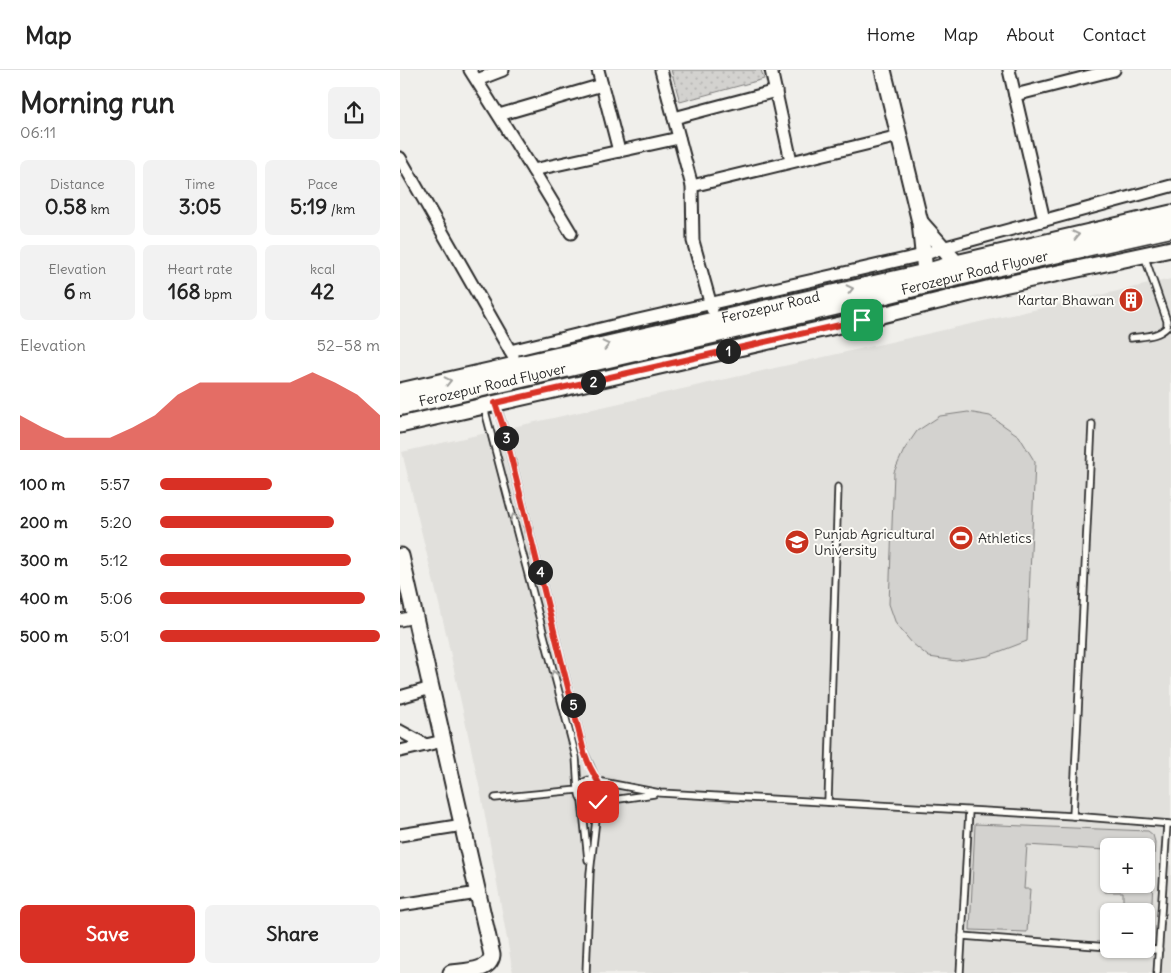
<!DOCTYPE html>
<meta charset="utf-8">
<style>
:root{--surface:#fff;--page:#f2f2f2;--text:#222;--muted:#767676;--line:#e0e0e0;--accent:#d93025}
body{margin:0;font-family:Delius,sans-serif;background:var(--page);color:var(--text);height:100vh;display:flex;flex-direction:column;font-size:19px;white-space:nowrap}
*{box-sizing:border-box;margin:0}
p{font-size:16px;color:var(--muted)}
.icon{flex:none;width:28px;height:28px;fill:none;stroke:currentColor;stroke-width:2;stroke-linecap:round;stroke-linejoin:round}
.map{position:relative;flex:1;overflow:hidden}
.sheet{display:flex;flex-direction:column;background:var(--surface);width:400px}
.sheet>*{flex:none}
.controls{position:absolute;left:700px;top:768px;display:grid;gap:10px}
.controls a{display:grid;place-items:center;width:55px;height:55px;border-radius:8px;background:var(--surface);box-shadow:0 1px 4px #0004;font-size:25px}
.pin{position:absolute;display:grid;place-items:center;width:42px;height:42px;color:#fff;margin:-21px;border-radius:10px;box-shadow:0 2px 8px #0006}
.km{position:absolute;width:25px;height:25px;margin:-12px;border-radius:50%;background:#222;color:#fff;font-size:14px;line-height:25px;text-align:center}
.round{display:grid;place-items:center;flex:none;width:52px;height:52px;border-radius:8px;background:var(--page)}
.summary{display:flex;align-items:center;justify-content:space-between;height:85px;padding:0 20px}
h1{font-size:28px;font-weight:800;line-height:38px}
.metrics{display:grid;grid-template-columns:repeat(3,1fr);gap:8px;height:85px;padding:5px 20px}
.metrics div{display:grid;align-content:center;border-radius:8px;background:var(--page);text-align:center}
.metrics b{font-size:21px;font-weight:800}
.metrics small{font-size:14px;font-weight:400}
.metrics p{font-size:14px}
.chart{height:140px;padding:10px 20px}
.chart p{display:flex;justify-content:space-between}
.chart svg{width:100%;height:90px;margin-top:5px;fill:var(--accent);opacity:.7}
.cta{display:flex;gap:10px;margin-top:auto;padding:10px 20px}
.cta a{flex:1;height:58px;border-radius:8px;background:var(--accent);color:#fff;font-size:20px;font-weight:800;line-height:58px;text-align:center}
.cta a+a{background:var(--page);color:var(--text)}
ul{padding:0 20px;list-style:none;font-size:16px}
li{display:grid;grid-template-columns:80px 60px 1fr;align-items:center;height:38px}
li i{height:12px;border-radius:6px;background:var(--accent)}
header{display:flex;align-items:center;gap:30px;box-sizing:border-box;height:70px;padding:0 25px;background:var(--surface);border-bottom:1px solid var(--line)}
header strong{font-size:24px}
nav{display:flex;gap:28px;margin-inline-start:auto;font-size:18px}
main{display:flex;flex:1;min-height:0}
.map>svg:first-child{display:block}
.built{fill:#e1e0dc;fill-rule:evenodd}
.park{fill:url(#park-dots);stroke:#7f7e7d}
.garden{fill:#d3d2cf;stroke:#7f7e7d;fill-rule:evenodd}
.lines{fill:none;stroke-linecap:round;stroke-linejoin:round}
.lane-casing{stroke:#2b2b2b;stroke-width:9}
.street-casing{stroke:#2b2b2b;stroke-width:15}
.secondary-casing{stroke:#2b2b2b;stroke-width:19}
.primary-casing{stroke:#2b2b2b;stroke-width:21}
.lane{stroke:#fdfcf7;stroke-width:5.5}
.street{stroke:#fdfcf7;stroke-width:11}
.secondary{stroke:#fdfcf7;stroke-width:15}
.primary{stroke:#fdfcf7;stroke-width:18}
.oneway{stroke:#9e9e9b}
.route-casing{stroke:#fff;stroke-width:10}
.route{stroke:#d93025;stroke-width:6}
.labels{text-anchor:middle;stroke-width:4;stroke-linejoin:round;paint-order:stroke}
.street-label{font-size:14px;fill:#2b2b2b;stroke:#fdfcf7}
.poi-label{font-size:14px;fill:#2b2b2b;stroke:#fdfcf7;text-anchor:start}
</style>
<header>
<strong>Map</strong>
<nav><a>Home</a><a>Map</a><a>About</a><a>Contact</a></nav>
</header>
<main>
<section class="sheet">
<div class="summary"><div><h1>Morning run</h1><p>06:11</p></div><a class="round"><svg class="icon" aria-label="share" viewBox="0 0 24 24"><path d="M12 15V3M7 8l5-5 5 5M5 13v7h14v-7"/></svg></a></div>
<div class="metrics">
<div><p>Distance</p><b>0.58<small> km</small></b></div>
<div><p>Time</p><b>3:05</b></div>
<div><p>Pace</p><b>5:19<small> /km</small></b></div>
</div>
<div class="metrics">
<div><p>Elevation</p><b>6<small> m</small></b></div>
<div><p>Heart rate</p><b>168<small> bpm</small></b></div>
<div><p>kcal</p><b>42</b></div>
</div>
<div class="chart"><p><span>Elevation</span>52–58 m</p>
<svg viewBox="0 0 160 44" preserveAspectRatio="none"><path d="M0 44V27L10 33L20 38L30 38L40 38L50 33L60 27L70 17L80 11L90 11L100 11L110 11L120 11L130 6L140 11L150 17L160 27V44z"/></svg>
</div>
<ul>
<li><b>100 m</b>5:57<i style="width:51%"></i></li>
<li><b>200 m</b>5:20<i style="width:79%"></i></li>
<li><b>300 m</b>5:12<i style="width:87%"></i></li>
<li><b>400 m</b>5:06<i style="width:93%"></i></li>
<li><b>500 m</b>5:01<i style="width:100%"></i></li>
</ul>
<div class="cta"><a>Save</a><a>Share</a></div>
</section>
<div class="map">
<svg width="771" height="903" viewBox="0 0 771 903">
<defs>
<pattern id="park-dots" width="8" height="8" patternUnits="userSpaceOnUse" patternTransform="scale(1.25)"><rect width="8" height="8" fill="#d3d2cf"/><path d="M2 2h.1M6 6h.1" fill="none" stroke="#b5b4b2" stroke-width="1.8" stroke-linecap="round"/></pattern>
</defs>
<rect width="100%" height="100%" fill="#f0efeb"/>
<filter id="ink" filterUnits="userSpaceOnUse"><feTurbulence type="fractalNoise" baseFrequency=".02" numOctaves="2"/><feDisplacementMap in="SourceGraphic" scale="10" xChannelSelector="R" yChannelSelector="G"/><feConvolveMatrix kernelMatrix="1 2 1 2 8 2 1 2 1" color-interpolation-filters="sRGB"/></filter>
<g filter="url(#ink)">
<path class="built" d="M771,209V903H113L82,729L46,563L2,382ZM709,776H746V814H709ZM709,841H746V879H709Z"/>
<polygon class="park" points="271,0 361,0 364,9 280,32"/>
<g class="garden">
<polygon points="568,342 590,346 619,366 635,392 627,571 588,586 556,591 529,587 512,573 496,554 489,534 494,402 504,380 517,361 540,346"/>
<path d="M575,754L748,761L753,765L755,772L750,871H746V841H723V822H705L706,780L627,775L624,819H630L627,862L570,860ZM709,776H746V814H709Z"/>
</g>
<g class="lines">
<defs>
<g id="lane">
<path d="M731,268C744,266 758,267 767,257V251L744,185"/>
<polyline points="96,335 104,359 184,682 197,711 260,723 673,746 771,754"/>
<polyline points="84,337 176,687 178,720 95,728"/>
<circle cx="191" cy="722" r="12"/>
<polyline points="182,731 188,790"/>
<polyline points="428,732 438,417"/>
<polyline points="673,746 692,354"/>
<polyline points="562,866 709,877"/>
<polyline points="735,879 759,880"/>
<polyline points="186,903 190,803 198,732 254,724"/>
<polyline points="560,903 569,741"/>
<polyline points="757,903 767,754"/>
</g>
<g id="street">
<polyline points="70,0 133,100 171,163"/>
<polyline points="198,0 219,81"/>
<polyline points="261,0 292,116 293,171 312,239"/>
<polyline points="371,0 391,91"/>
<polyline points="609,0 644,150"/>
<polyline points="77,10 103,0"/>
<polyline points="615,25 714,0"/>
<polyline points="99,45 202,15"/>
<polyline points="274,48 376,21"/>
<polyline points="0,88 113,286"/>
<polyline points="133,100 279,68"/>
<polyline points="292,116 499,66"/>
<polyline points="110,281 221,254 523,185 542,178 771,116"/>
<polyline points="0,550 15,547"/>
<polyline points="0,627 31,618"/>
<polyline points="0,661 26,675"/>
<polyline points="0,681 43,671"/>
<polyline points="0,765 63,755"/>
<polyline points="0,835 78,823"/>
</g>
<g id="secondary">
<polyline points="483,0 520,152 525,202"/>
<polyline points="520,152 556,193"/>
<path id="s1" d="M0,321L525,202L556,193L771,143"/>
<polyline points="0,355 462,250 603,215 771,179"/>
<path d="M1,486L92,885C90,902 65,901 51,903"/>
</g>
<g id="primary">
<path id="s2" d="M0,336L482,225L591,198L771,158"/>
</g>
</defs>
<use href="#lane" class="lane-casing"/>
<use href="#street" class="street-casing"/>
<use href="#secondary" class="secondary-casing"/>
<use href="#primary" class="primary-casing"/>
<use href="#lane" class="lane"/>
<use href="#street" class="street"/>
<use href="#secondary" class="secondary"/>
<use href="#primary" class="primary"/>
</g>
<defs><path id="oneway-chevron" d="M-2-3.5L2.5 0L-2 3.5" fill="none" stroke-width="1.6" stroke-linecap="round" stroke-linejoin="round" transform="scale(1.25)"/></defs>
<g class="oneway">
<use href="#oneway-chevron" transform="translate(676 165) rotate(-13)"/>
<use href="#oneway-chevron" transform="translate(450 219) rotate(-13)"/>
<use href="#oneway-chevron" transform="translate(206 275) rotate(-13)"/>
<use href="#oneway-chevron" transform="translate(48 311) rotate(-13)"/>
<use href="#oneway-chevron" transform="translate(114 447) rotate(-104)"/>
<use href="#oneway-chevron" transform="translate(154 604) rotate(-104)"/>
</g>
</g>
<g class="lines" filter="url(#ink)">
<defs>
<polyline id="route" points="198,732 201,729 203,721 190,697 184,682 104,359 95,333 462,250"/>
</defs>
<use href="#route" class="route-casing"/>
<use href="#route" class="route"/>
</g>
<defs>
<symbol id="building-disc" viewBox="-11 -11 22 22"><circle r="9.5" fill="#c8321e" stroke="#fdfcf7"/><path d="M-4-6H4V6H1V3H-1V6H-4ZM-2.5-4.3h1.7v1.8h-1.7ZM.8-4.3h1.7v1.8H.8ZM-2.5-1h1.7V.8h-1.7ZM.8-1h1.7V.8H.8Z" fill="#fff"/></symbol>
<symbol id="stadium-disc" viewBox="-11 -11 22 22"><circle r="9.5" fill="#c8321e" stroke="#fdfcf7"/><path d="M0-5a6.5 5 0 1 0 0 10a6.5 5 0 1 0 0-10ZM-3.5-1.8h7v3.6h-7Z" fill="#fff"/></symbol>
<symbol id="university-disc" viewBox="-11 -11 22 22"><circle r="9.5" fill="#c8321e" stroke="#fdfcf7"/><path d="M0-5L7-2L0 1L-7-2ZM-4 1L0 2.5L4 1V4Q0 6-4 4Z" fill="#fff"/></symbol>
</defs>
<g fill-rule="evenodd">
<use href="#building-disc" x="717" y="216" width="28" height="28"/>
<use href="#stadium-disc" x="547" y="454" width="28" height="28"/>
<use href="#university-disc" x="383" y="458" width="28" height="28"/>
</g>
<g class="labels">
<g class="street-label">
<text dy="5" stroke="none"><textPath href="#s2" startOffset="590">Ferozepur Road Flyover</textPath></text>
<text dy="5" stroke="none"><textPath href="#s1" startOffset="380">Ferozepur Road</textPath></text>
<text dy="5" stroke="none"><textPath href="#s2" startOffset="95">Ferozepur Road Flyover</textPath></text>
</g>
<g class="poi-label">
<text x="714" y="235" text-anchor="end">Kartar Bhawan</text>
<text x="414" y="469">Punjab Agricultural<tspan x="414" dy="16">University</tspan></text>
<text x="578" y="473">Athletics</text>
</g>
</g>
</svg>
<div class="controls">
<a>+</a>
<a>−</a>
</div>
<div class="pin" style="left:462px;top:250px;background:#1e9e55"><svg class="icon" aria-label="arrive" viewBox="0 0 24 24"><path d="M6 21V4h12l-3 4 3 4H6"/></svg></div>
<div class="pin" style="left:198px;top:732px;background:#d93025"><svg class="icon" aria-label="check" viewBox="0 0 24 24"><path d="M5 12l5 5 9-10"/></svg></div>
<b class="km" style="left:328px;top:281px">1</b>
<b class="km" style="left:193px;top:312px">2</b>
<b class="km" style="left:106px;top:368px">3</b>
<b class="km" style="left:140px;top:502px">4</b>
<b class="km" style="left:173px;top:635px">5</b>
</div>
</main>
